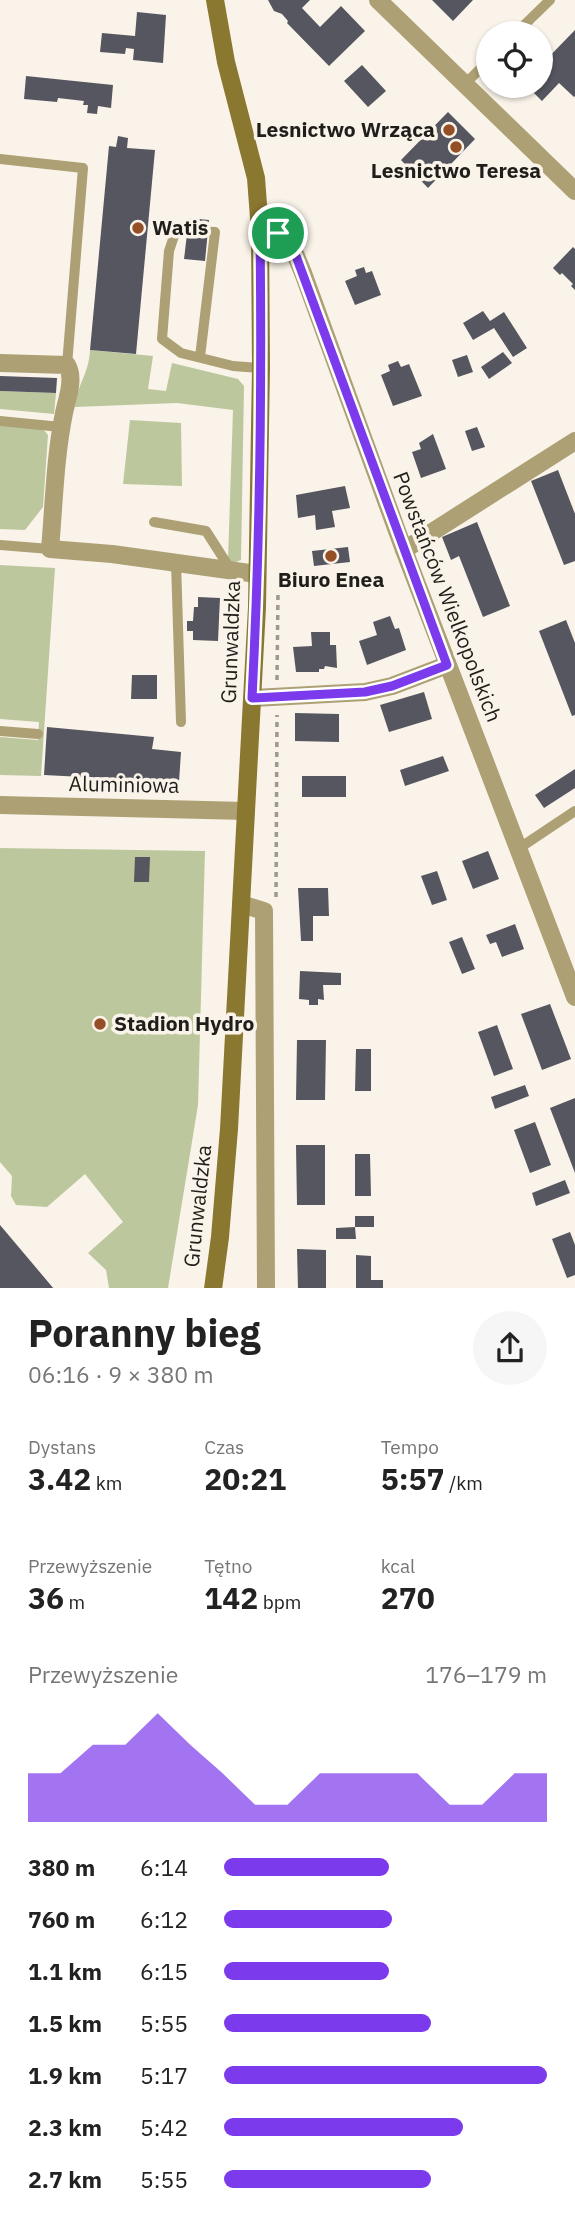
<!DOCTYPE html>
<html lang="pl">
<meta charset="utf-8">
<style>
:root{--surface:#fff;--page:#f6f6f6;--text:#222;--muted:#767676;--accent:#7c3aed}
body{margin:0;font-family:"IBM Plex Sans",sans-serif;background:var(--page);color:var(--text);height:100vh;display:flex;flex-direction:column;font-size:26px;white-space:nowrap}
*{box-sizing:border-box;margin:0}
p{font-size:23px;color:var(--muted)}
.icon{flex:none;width:38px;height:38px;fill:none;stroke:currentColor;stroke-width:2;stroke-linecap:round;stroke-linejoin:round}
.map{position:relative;height:1288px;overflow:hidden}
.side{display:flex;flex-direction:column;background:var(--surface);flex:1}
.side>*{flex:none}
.controls{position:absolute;left:476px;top:21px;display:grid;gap:14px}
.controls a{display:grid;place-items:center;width:77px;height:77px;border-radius:50%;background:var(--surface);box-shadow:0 2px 5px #0004;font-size:35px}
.pin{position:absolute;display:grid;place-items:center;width:60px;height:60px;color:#fff;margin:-30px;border:4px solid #fff;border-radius:50%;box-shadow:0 2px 7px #0007}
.round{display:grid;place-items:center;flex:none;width:74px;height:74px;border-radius:37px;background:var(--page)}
.head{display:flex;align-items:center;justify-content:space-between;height:119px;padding:0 28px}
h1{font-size:38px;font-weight:700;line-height:52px}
.stats{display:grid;grid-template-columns:repeat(3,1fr);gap:10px;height:119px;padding:7px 28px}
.stats div{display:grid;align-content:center}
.stats b{font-size:30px;font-weight:700}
.stats small{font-size:19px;font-weight:400}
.stats p{font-size:19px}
.chart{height:196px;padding:14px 28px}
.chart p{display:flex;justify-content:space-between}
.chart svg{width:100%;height:126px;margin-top:7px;fill:var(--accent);opacity:.7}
ul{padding:0 28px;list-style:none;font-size:23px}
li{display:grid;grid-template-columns:112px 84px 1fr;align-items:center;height:52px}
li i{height:18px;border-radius:9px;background:var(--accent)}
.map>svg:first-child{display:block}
.green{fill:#bdc79d}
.building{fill:#565660}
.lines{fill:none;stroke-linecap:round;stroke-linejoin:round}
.path{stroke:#9d9991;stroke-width:3.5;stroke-dasharray:5 5;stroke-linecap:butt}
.lane{stroke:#aca074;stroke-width:10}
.street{stroke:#aca074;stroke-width:18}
.secondary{stroke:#8a7730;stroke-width:18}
.route-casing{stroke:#fff;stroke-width:14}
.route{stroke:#7c3aed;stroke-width:9}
.poi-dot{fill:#954f27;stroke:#faf3e9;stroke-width:2.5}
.labels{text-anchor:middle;stroke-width:7;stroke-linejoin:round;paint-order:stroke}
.poi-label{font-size:21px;font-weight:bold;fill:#201e1a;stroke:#faf3e9}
.street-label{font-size:21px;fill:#201e1a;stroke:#faf3e9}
</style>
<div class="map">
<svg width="575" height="1289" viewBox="0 0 575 1289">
<rect width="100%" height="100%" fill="#faf3e9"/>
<g class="green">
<path d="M90,350L153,356L148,389L166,391L172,363L238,379L244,386L241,560L231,564L228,560L233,410L177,403L75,407C77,384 89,374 90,350Z"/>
<polygon points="0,391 56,393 54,414 0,409"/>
<polygon points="130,420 181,423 182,486 123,484"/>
<polygon points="0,423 42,428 48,435 43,507 25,530 0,529"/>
<polygon points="0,565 55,568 41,776 0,775 0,737 38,740 39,722 0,719"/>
<polygon points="0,848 205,851 198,1105 168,1288 109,1288 106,1270 88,1253 123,1222 85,1174 47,1207 16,1205 11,1196 12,1176 0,1162"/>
</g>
<g class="building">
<polygon points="268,0 310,0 302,8 320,27 341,6 365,31 329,66 287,23 288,21 282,14 274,11"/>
<polygon points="432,0 473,0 453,21"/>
<polygon points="137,12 166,15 163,63 133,60 134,49 126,48 125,54 100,52 102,33 135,36"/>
<polygon points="575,30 575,96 574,97 559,83 542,101 527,86 541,86 541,65"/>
<polygon points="362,65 386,91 368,107 344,81"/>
<polygon points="26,76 113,85 111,108 98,106 97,114 87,113 88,105 83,105 84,101 58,98 57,102 24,99"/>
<polygon points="448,112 475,139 428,188 401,160"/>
<polygon points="118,136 128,138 127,148 155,150 136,354 90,350 109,146 116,147"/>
<polygon points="189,218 209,220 205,261 184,259"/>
<polygon points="573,247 575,249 575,290 571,286 573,284 562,273 560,275 553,268"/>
<polygon points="364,267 366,273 372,271 381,295 355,305 345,281 357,276 355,270"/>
<polygon points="483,311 490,321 504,312 527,348 513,357 494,328 473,340 463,323"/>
<polygon points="503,352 512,363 489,379 481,367"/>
<polygon points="467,355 473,372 458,377 452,360"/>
<polygon points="398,361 401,367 409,364 422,396 393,406 381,375 390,371 388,365"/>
<polygon points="0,376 57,378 56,393 0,391"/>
<polygon points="477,427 485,447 472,451 465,431"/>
<polygon points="433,434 446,469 421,478 412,452 421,449 419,443"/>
<polygon points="558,470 575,514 575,561 564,565 531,481"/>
<polygon points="345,486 350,508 332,511 335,527 316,530 315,515 298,518 296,495"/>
<polygon points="477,522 510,606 483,617 459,556 451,560 442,537"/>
<polygon points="348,547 350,562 314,566 312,551"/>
<polygon points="198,597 220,598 218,641 193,640 193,631 187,631 187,621 193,621 194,607 198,607"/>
<polygon points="390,616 395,629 399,628 406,650 367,665 359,641 377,635 373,622"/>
<polygon points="566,620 575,643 575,715 572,716 539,631"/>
<polygon points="311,632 330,632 330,645 336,645 337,668 325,666 324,669 319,669 319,672 296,672 293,647 312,646"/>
<polygon points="132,675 157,675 157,699 131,699"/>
<polygon points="424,692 432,719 389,732 380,705"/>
<polygon points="295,713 339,714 339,742 295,741"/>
<polygon points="47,727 154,737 152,749 181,752 179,782 44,775"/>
<polygon points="443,756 449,771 405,786 400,770"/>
<polygon points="575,769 575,788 544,808 535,795"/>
<rect x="302" y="776" width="44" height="21"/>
<polygon points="488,851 499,879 473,889 462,861"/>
<polygon points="135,857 150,857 149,882 134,882"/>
<polygon points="437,871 447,900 432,905 421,876"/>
<polygon points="298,888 328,888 329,916 313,916 313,941 301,941"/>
<polygon points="515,924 524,949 502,957 496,942 490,944 486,935"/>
<polygon points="462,937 475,969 462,974 449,942"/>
<polygon points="300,971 341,973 341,985 323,985 324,1000 318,999 318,1005 309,1005 309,1000 299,999"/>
<polygon points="550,1004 571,1059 542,1070 521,1014"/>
<polygon points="497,1025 513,1069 494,1076 478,1032"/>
<polygon points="297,1040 326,1040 325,1100 296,1100"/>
<polygon points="356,1049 371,1049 371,1091 355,1091"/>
<polygon points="525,1085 529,1096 495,1109 491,1097"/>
<polygon points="575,1098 575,1173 550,1108"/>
<polygon points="535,1122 551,1165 530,1173 514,1130"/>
<polygon points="296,1145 325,1145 325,1205 297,1205"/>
<polygon points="355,1154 370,1154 371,1196 355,1196"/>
<polygon points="565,1180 570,1193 536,1206 532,1193"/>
<rect x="355" y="1216" width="19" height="11"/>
<polygon points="0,1225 54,1289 0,1289"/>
<polygon points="355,1227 356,1239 336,1239 336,1228"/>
<polygon points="570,1232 575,1245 575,1275 567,1278 552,1239"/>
<polygon points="297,1249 326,1250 326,1289 298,1289"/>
<polygon points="356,1255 371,1256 371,1280 383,1280 383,1289 356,1289"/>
</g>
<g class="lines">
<g class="path">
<polyline points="277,680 278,593"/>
<polyline points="276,897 277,715"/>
</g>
<g class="lane">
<polyline points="516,33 550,0"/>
<polyline points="465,84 488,61"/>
<polyline points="0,159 83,168 67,365"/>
<polyline points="200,357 215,232 176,230 169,251 162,339 181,353 233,366 261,368"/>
<polyline points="0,421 61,427"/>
<polyline points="154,522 206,531 227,564 225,571"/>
<polyline points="0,545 50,549"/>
<polyline points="176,563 181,722"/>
<polyline points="0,731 38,734"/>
<polyline points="518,849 575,811"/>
</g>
<g class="street">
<polyline points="378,0 575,191"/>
<polyline points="260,231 278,233 296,256 303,273 404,550 575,997"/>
<path d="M0,363L67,365C75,378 67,399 64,413C55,457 54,504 50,549L112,554L257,574"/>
<polyline points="404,550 575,441"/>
<polyline points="252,698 365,692 392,686 447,665"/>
<polyline points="0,805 246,811"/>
<polyline points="241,904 264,911 266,1289"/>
</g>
<polyline class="secondary" points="213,1289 220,1237 229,1129 246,811 257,607 261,368 260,231 256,178 226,62 215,0"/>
</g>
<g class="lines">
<defs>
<path id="route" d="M260,232L278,233L296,256L447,665L392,686L365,692L252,698C260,543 262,387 260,232Z"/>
</defs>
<use href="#route" class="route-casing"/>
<use href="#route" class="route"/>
</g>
<g class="poi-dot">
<circle cx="449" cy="130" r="7"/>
<circle cx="456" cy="147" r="7"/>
<circle cx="138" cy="228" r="7"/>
<circle cx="331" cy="556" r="7"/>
<circle cx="100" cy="1024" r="7"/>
</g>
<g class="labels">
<g class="poi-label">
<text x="435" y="137" text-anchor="end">Lesnictwo Wrząca</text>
<text x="456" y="178">Lesnictwo Teresa</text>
<text x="152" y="235" text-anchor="start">Watis</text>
<text x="331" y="587">Biuro Enea</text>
<text x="114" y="1031" text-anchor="start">Stadion Hydro</text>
</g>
<g class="street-label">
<text transform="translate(447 597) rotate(69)" y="7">Powstańców Wielkopolskich</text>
<text transform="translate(231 642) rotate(-88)" y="7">Grunwaldzka</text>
<text transform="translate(124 785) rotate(1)" y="7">Aluminiowa</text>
<text transform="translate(198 1206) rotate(-84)" y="7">Grunwaldzka</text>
</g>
</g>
</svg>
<div class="controls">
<a><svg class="icon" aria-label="locate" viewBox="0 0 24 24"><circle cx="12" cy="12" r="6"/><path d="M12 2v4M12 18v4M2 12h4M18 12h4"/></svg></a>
</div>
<div class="pin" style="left:278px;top:233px;background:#1e9e55"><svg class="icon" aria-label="arrive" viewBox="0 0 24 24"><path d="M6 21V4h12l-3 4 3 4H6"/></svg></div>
</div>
<section class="side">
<div class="head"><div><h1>Poranny bieg</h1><p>06:16 · 9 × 380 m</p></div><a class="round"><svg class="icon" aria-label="share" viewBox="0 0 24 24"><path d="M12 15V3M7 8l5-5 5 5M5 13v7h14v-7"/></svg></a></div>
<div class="stats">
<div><p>Dystans</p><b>3.42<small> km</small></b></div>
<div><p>Czas</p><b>20:21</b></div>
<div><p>Tempo</p><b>5:57<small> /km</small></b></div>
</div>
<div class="stats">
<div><p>Przewyższenie</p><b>36<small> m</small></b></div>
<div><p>Tętno</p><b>142<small> bpm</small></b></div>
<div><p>kcal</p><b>270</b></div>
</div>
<div class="chart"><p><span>Przewyższenie</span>176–179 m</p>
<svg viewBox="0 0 160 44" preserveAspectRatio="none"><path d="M0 44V27L10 27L20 17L30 17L40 6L50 17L60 27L70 38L80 38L90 27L100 27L110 27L120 27L130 38L140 38L150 27L160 27V44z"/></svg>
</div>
<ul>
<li><b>380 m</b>6:14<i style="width:51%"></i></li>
<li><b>760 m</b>6:12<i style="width:52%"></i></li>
<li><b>1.1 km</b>6:15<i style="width:51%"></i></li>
<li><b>1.5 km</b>5:55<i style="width:64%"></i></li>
<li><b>1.9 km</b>5:17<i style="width:100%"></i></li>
<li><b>2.3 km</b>5:42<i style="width:74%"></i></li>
<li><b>2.7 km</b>5:55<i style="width:64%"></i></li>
</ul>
</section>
